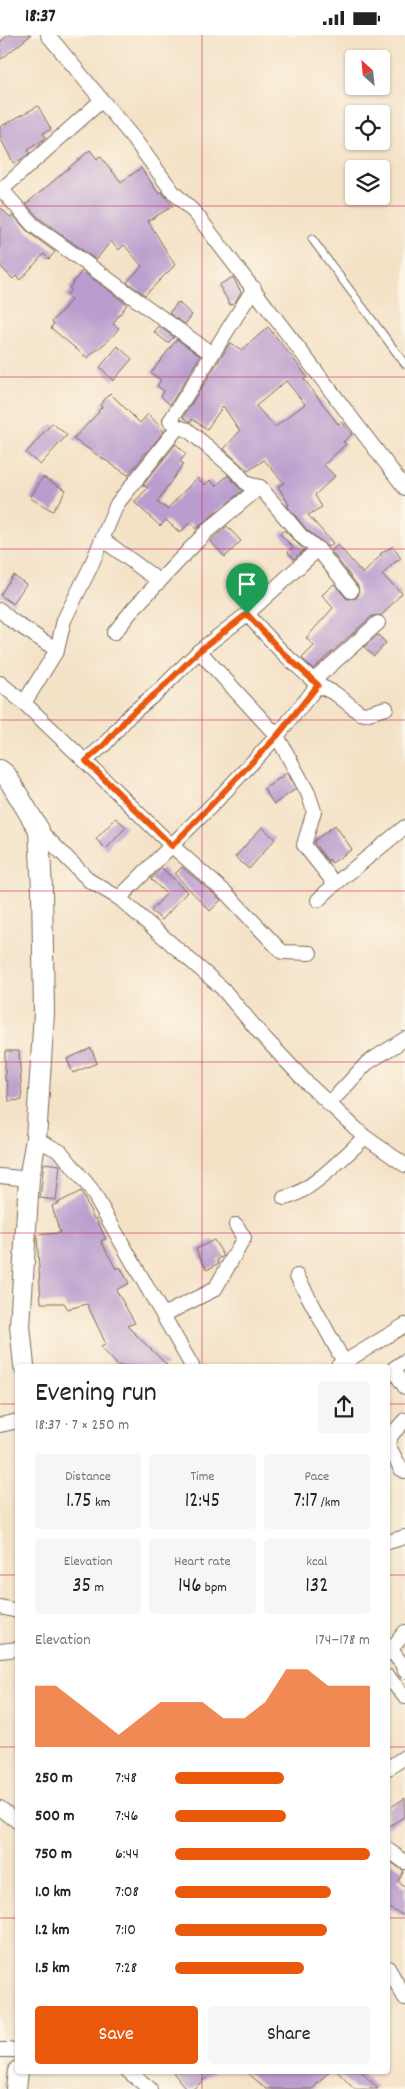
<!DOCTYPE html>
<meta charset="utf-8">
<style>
:root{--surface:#fff;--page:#f6f6f6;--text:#222;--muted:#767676;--accent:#ea580c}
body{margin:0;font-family:Dekko,sans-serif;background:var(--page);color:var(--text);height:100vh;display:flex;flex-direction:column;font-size:19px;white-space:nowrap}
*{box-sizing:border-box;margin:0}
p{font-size:16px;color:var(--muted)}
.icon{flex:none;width:28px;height:28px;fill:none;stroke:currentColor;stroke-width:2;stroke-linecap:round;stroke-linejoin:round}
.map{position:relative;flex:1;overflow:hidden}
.side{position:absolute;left:15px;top:1329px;width:375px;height:710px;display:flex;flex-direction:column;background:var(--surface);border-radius:5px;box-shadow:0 1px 4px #0004}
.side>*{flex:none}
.needle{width:32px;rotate:333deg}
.fabs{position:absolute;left:345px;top:15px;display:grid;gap:10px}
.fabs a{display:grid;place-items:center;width:45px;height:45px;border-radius:5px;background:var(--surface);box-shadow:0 1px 4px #0004;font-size:25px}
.pin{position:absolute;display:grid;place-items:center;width:42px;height:42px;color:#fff;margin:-51px -21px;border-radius:50% 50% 50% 0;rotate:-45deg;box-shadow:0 0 5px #0007}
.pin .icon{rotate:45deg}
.round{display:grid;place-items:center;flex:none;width:52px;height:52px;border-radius:5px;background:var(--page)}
.overview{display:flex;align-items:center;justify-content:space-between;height:85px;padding:0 20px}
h1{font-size:28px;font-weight:600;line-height:38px}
.metrics{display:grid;grid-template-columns:repeat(3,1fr);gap:8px;height:85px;padding:5px 20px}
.metrics div{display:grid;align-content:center;border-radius:5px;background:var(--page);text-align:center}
.metrics b{font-size:21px;font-weight:600}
.metrics small{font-size:14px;font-weight:400}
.metrics p{font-size:14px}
.chart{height:140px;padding:10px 20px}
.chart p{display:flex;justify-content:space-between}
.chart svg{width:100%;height:90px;margin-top:5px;fill:var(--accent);opacity:.7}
.button{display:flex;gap:10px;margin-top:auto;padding:10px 20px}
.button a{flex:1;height:58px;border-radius:5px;background:var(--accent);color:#fff;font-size:20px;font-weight:600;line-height:58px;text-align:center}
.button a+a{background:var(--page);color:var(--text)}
ul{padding:0 20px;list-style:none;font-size:16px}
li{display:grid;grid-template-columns:80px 60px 1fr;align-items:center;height:38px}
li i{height:12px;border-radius:6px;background:var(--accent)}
.status{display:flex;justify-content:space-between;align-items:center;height:35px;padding:0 25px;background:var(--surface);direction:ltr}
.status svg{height:14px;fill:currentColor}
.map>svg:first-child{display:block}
.building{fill:#ba9dce;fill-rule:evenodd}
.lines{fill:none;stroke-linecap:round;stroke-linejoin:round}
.lane-casing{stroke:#7c6a59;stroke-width:9}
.street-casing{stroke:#7c6a59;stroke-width:16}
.secondary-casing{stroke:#7c6a59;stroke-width:22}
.lane{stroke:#fff;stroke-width:7}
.street{stroke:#fff;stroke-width:14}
.secondary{stroke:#fff;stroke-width:20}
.route-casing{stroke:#fff;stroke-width:10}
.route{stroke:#ea580c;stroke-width:6}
.grid{fill:none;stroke:#c2185b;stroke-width:1;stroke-opacity:0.55}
</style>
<div class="status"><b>18:37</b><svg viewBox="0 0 49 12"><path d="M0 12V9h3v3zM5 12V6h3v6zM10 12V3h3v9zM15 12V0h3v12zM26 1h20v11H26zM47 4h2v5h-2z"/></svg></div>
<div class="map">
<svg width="405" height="2054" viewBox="0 0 405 2054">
<rect width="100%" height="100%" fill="#fcf5e5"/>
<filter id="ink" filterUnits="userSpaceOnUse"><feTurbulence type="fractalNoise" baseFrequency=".02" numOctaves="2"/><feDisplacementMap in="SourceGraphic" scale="10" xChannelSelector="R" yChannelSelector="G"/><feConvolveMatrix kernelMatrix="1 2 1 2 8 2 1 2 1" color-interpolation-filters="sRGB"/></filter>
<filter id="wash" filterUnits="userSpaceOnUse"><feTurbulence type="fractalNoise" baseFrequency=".0096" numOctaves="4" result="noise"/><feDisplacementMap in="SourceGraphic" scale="20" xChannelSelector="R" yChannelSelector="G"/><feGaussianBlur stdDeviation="1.12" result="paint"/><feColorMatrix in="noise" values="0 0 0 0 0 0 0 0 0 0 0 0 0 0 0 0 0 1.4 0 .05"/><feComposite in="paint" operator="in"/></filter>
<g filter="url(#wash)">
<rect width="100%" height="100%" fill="#f4e2c7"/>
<g id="blocks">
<g class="building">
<polygon points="8,0 31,0 0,25 0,7"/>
<polygon points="38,71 51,94 43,98 46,103 28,115 30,118 14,129 0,103 0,92"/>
<polygon points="90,115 97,124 100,121 121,147 141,133 159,159 162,157 173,171 148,186 175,230 145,260 127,247 142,231 124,210 119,215 111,206 96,225 39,183 26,169"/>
<polygon points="0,172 10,182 13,180 28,197 55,217 49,224 44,219 20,245 16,241 13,244 0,231"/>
<polygon points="82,236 127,269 113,289 119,293 110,304 87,323 51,293 54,288 52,287 71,265 66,261 71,255 69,253"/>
<polygon points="233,242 241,257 235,267 230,270 219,250"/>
<polygon points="178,267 192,280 185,289 169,278"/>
<polygon points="159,291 174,302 168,308 154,297"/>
<path d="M268,292L296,327L307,342L304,344L338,389L341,387L352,399L343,407L346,409L324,430L335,441L315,460L322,472L308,480L333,508L328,512L307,495L287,471L289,470L278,451L284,448L264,425L248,436L224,414L240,396L223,371L207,394L192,384L191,387L183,382L230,308L242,315ZM286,346L305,369L275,392L256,371Z"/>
<polygon points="177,304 200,321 170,370 161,361 164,356 157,351 161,345 151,338"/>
<polygon points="118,311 132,324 113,346 100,332"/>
<polygon points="110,358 140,388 148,379 164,396 128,440 73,404 99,377 98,376 102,372 100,370"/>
<polygon points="52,388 67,400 40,430 26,418"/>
<polygon points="176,409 186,419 180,426 183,429 157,467 167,474 197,443 205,450 210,445 216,451 228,440 242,456 196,494 190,487 180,498 166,485 160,491 134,467 148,453 143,450"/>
<polygon points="43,442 66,455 53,476 30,463"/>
<polygon points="227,491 241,506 225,522 210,506"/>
<polygon points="284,495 304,515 294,524 288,517 293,512 280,499"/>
<polygon points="338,510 363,539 381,520 380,519 393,511 401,524 394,528 382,540 402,558 382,580 372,581 313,634 302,623 314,611 306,603 333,573 322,560 334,549 347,564 356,563 359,559 358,551 331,516"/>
<polygon points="13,540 26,549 13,569 0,560"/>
<polygon points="378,600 386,608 374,621 364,612"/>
<polygon points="287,738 296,754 274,769 264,754"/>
<polygon points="116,783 126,792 106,814 96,804"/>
<polygon points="335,790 352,814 332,828 329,824 328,826 314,808 315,805"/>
<polygon points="262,792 275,804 249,834 235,822"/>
<polygon points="182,832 221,865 210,876 175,839"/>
<polygon points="162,833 187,857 162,885 151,876 166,859 151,844"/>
<polygon points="91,1013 97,1028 73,1038 67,1024"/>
<polygon points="5,1016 19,1016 22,1065 9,1066 7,1046 5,1046"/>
<polygon points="44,1128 60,1130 56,1165 40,1163"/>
<polygon points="81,1156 94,1184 96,1183 106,1204 101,1206 116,1234 120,1232 129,1248 116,1255 135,1288 127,1291 168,1331 118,1331 101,1312 106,1309 87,1269 68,1274 64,1268 41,1268 37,1200 60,1198 52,1171"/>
<polygon points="214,1205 224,1221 217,1225 219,1228 207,1235 196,1214"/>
<polygon points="405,1763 405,1781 388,1792 388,1774"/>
<polygon points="388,1825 404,1836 398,1846 405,1853 405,1881 388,1873"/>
<polygon points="172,2036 215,2036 193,2054 186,2054"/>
<polygon points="246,2036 330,2036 312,2054 266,2054"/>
<polygon points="337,2036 361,2036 378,2054 354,2054"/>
</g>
</g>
</g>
<g filter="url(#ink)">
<use href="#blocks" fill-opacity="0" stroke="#7c6a59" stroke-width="1"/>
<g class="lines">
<defs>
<polyline id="lane" points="312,204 405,329"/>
<g id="street">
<polyline points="48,0 134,104 173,157 196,179 405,453"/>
<polyline points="2,155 33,190 212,319"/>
<polyline points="0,156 101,66"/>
<polyline points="178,392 188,395 234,434 247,449 260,452"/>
<polyline points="102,504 159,546"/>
<polyline points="0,575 11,585 57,615"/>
<polyline points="247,579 281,616 318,650 336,659 360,678 365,679 386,673"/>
<polyline points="114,598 134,573 207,496 260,452 301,501 318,514 351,556"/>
<polyline points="199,616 277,701 308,758 314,776 304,810 335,849"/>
<polyline points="313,646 378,588"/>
<polyline points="0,648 24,668 85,726 172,811 226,858 282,917 310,918"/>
<polyline points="24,668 57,615 64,585 90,533 117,469 178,392 170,386 254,253"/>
<polyline points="85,726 104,710 130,680 161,654 199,616 247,579 318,514"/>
<polyline points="39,795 90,846 119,863 222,953 259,997 307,1048 365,1102 405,1130"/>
<polyline points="119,863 217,765 277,701 318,650"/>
<polyline points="318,865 335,849 405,792"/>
<polyline points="329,1069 367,1028 405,1004"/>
<polyline points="36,1104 61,1117 91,1154 192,1331"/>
<polyline points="0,1141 29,1144"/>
<path d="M284,1163C307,1160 347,1119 365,1102"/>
<polyline points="297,1241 344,1327"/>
<polyline points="163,1280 215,1254 244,1203 236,1190"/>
<polyline points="405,1326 393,1334 405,1352"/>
<polyline points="338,1331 405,1290"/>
<polyline points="0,1390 18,1386"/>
<polyline points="388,1408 392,1399 405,1385"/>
<polyline points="388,1410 401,1434 405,1436"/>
<polyline points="388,1507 405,1502"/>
<polyline points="0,1572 18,1576"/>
<polyline points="390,1614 402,1629 405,1636"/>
<polyline points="0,1616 18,1614"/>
<polyline points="388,1618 405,1597"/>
<polyline points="388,1642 405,1662"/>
<polyline points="388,1733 405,1722"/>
<polyline points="0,1773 18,1787"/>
<polyline points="388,1815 405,1827"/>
<polyline points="388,1933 405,1963"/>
<polyline points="0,2015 18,2015"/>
<polyline points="128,2036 150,2054"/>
</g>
<g id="secondary">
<polyline points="0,735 6,740 39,795 42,855 44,978 36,1104 29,1144 20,1291 24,1331"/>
<polyline points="16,2054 18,2036"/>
</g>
</defs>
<use href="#lane" class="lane-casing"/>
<use href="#street" class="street-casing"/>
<use href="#secondary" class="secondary-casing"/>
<use href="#lane" class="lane"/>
<use href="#street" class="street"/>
<use href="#secondary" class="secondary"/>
</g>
</g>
<g class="lines" filter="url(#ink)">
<defs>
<polygon id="route" points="247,579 281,616 318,650 277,701 172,811 86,726 104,710 130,680 161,654 199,616"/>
</defs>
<use href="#route" class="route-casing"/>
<use href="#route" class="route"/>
</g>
<path class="grid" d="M202,0V1331M0,171H405M0,342H405M0,514H405M0,685H405M0,856H405M0,1027H405M0,1198H405M0,1369H18M388,1369H405M0,1540H18M388,1540H405M0,1712H18M388,1712H405M0,1883H18M388,1883H405M202,2036V2054"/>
</svg>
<div class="fabs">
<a><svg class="needle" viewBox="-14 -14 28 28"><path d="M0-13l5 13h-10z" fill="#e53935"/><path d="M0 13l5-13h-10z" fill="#767676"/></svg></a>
<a><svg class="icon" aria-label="locate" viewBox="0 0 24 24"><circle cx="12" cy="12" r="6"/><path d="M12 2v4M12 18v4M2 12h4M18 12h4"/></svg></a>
<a><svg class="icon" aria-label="layers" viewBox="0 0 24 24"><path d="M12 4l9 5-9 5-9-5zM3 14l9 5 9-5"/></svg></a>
</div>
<div class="pin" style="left:247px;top:579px;background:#1e9e55"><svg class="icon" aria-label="arrive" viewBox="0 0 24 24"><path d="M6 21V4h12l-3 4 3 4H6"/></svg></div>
<section class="side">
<div class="overview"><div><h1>Evening run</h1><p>18:37 · 7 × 250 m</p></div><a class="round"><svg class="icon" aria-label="share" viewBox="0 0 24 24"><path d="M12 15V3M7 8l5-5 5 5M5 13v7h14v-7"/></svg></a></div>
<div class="metrics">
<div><p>Distance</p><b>1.75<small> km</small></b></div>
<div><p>Time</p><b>12:45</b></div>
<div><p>Pace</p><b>7:17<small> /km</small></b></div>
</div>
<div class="metrics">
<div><p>Elevation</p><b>35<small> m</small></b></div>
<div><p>Heart rate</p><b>146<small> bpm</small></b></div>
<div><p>kcal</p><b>132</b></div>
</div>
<div class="chart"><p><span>Elevation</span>174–178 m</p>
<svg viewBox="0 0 160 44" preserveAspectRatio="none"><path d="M0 44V14L10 14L20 22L30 30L40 38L50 30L60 22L70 22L80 22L90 30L100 30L110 22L120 6L130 6L140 14L150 14L160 14V44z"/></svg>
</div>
<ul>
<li><b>250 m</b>7:48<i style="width:56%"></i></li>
<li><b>500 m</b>7:46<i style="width:57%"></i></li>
<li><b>750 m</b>6:44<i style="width:100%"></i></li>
<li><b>1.0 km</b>7:08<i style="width:80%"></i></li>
<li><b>1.2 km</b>7:10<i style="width:78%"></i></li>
<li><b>1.5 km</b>7:28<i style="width:66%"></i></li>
</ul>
<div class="button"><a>Save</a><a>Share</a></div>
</section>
</div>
